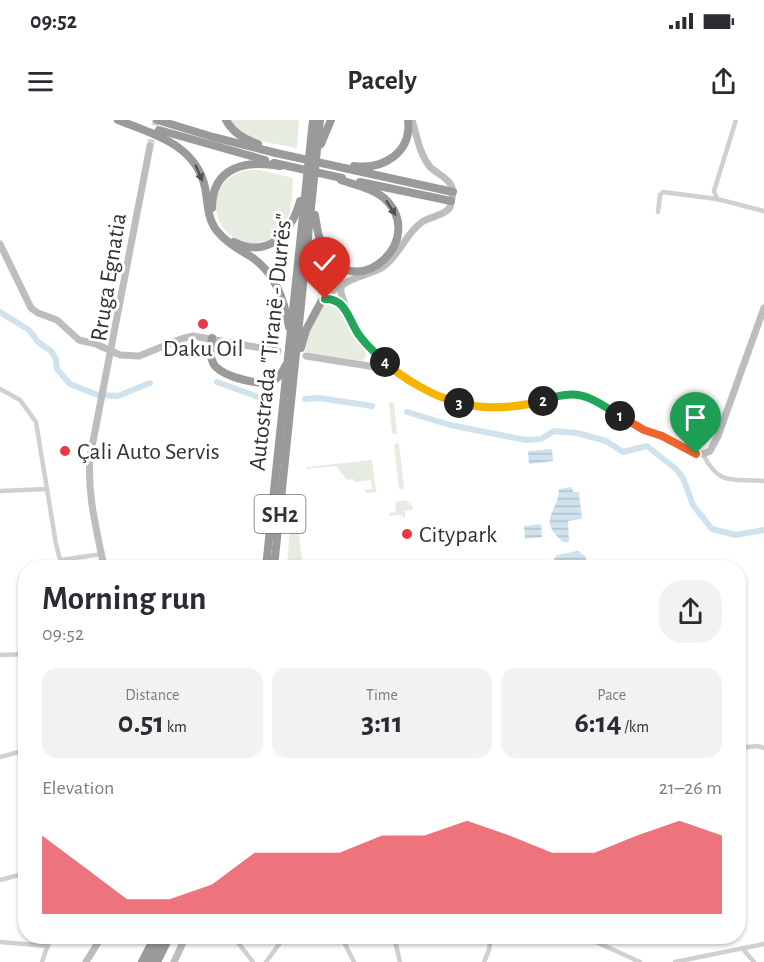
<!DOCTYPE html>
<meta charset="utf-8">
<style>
:root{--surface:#fff;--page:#f2f2f3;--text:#2b2b33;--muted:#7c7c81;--accent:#e63946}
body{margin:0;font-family:"Alegreya Sans",sans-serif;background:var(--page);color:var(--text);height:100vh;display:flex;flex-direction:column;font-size:22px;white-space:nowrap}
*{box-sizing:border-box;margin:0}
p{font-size:20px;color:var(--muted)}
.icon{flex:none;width:33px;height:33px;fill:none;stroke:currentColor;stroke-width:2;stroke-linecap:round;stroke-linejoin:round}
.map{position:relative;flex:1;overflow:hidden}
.details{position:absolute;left:18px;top:440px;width:728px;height:384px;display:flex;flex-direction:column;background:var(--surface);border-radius:24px;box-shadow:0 2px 4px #0004}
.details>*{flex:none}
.pin{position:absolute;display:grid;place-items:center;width:51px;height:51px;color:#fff;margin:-62px -26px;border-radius:50% 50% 50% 0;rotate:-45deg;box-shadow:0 0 6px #0007}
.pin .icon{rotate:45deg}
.km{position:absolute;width:30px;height:30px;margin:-15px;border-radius:50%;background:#222;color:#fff;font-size:16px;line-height:30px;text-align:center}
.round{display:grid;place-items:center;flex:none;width:63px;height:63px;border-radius:24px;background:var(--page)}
.headline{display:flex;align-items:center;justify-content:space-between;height:102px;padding:0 24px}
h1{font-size:33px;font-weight:600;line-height:45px}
.stats{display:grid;grid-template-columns:repeat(3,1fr);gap:9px;height:102px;padding:6px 24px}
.stats div{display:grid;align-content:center;border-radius:15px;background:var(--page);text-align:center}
.stats b{font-size:30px;font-weight:600}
.stats small{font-size:16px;font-weight:400}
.stats p{font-size:16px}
.chart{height:168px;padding:12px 24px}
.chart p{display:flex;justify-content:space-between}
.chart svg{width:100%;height:108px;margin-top:6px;fill:var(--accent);opacity:.7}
.status{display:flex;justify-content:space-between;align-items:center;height:42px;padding:0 30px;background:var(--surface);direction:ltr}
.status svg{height:16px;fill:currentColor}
header{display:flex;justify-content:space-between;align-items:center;height:78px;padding:0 24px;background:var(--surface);font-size:27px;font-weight:600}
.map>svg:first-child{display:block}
.grass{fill:#e6ecdf}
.water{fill:url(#water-rules)}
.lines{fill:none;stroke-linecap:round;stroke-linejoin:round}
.canal{stroke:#cfe2ee;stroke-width:6}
.secondary-tunnel{stroke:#d6d6d6;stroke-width:7;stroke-dasharray:7 3.5;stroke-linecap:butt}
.street{stroke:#d0d0d0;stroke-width:4.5}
.secondary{stroke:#bdbdbd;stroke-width:7}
.highway{stroke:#9a9a9a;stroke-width:8}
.highway-bridge{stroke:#9a9a9a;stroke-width:8}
.oneway{fill:#525252}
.split-1-casing{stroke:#fff;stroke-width:12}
.split-2-casing{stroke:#fff;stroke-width:12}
.split-3-casing{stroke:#fff;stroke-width:12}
.split-4-casing{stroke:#fff;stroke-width:12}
.split-5-casing{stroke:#fff;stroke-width:12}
.split-1{stroke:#f0652b;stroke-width:8}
.split-2{stroke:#22a559;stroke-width:8}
.split-3{stroke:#f5b400;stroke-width:8}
.split-4{stroke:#f5b400;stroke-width:8}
.split-5{stroke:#22a559;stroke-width:8}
.poi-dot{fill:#e63946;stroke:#fff;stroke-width:2}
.labels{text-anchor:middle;stroke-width:6;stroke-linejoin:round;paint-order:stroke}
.shield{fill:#fff;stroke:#707070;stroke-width:1.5}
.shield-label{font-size:22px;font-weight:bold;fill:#333}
.street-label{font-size:24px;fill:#333;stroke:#fff}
.poi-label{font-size:24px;fill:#333;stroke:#fff;text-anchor:start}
</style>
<div class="status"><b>09:52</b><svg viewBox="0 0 49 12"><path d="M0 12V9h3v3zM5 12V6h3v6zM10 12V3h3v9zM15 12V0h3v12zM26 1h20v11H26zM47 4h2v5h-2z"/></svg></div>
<header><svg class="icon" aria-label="menu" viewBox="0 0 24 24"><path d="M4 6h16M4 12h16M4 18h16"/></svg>Pacely<svg class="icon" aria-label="share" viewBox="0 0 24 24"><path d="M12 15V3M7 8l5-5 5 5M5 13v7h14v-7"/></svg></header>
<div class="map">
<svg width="764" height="842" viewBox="0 0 764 842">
<defs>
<pattern id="water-rules" width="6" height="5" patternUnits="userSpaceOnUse" patternTransform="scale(1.5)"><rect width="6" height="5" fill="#cfe2ee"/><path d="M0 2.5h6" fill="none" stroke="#b2c2cd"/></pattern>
</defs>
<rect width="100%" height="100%" fill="#fff"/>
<g class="grass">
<path d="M230,0H299L297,28C273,23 245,22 230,0Z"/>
<path d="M250,50H260L293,58C292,73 292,90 286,104C282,112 274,119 265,121C218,137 190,60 250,50Z"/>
<polygon points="325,182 331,182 342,189 354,214 365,228 366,237 362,241 305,232 310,208"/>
<polygon points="392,282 394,283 397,313 395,314 392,313 389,284"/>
<polygon points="397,323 399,324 404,368 402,370 399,369 394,325"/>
<polygon points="372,340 376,372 366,373 365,370 372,369 371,360 355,362 353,359 347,360 336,346 307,349 307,347"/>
<polygon points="406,380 413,387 412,390 405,391 405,398 400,395 389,396 389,393 396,392 395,382"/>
<polygon points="299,384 303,386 305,406 298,407 303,447 287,447 291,388 294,385"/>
</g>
<g class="water">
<polygon points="552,329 553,341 529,344 528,331"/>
<path d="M572,367L573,372H579L582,399L568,401L569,422H563C536,399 558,394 559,369Z"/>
<polygon points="541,404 542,417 525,419 524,406"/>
<polygon points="578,431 586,437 587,447 552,447 552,442 557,435"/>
</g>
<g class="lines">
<g class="canal">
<polyline points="0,192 29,210 38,222 51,231 56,239 57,249 70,264 98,275 118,276 150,263"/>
<polyline points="217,262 261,278"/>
<polyline points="305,279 319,278 372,286"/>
<polyline points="407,292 450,305 526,320 541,319 554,311 577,313 606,321 623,332 647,326 677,350 683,358 693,385 712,409 736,415 764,410"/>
</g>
<polyline class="secondary-tunnel" points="150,26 156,0"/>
<g class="street">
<polyline points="736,0 714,71 717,79 764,91"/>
<polyline points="658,92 660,75 663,72 717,79"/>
<polyline points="0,269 20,280 36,302 56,424 62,447"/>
<path d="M703,334C719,367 733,358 764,361"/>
<polyline points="0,371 47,369"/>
<polyline points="61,440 102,434"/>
<polyline points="0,535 26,534"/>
<polyline points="738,628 758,626 764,628"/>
<polyline points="0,637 26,630"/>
<polyline points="0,760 26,753"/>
<polyline points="233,816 253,842"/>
<polyline points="341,816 354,842"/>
<polyline points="394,816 400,842"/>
<polyline points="583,816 640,842"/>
<polyline points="0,822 48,826"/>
<polyline points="742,828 754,842"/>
<polyline points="42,842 51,816"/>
<polyline points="266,842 285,816"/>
<polyline points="484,842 489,830 491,816"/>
<polyline points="675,842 764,824"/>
</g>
<g class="secondary">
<polyline points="0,124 31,188 38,193 57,200 79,220 96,224 120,235 139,236 181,219 193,216 278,231"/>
<polyline points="322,180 341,164"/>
<path d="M321,182C331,175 339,182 346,190"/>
<polyline points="374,232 392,249"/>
<polyline points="306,236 394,250 442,278 471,286 487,288 517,286 543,281 563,275 580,274 598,282 644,310 662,316 696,334 703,334 710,331 718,316 764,188"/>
<path d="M375,247V236L371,228L352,204L341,173V166C353,156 370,155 383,147C400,135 405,114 422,102C429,97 446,95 450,87C452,81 454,70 451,65C447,57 436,53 430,47C419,33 417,16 412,0"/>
<path d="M104,447C97,411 87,375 90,337L150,26"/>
<polyline points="86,842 102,816"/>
<polyline points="174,842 186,816"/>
</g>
<g class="highway">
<path d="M118,0C153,14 195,24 205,67C208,82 207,99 217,111C226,122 238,129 250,136C275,152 284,179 289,207"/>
<polyline points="157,0 213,17 276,33"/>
<path d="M226,0C233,13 244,19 258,24"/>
<polyline points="159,10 265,40"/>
<polyline points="321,24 331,0"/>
<path d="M354,46C384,50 412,32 408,0"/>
<polyline points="344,48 453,72"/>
<polyline points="360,62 451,81"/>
<path d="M212,88C212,46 247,40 280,46"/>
<path d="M315,95C317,108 319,123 327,135C360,182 428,118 384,78C372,68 355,65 341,60"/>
<path d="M234,122C269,139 291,113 300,81"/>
<path d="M212,218C210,227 209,238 215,246C225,257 261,267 274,260C280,257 283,251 286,245"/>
<polyline points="301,228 306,210 321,182"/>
<polyline points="266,447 313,0"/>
<polyline points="274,447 320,0"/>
<polyline points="142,842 155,816"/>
<polyline points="150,842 163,816"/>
<polyline points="157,842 170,816"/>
</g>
<g class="highway-bridge">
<polyline points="276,33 344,48"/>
<polyline points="274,43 342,58"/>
</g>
</g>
<defs><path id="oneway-solid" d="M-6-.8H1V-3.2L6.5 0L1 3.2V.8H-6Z" transform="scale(1.5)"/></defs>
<g class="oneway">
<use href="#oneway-solid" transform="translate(199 53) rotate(66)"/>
<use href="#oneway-solid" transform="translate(391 88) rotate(57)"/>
</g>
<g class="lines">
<defs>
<polyline id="split-1" points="620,296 644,310 662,316 696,334"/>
<path id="split-2" d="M543,281C578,267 590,277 620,296"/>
<path id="split-3" d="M459,283C487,290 515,288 543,281"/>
<path id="split-4" d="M385,242C403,259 435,277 459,283"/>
<path id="split-5" d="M325,179C346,178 349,201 359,215C366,225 376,234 385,242"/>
</defs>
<use href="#split-1" class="split-1-casing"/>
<use href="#split-2" class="split-2-casing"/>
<use href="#split-3" class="split-3-casing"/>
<use href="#split-4" class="split-4-casing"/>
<use href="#split-5" class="split-5-casing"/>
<use href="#split-1" class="split-1"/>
<use href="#split-2" class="split-2"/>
<use href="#split-3" class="split-3"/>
<use href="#split-4" class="split-4"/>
<use href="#split-5" class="split-5"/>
</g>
<g class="poi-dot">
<circle cx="203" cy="204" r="6"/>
<circle cx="65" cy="331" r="6"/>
<circle cx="407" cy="414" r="6"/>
</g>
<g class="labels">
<rect class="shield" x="254.5" y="375" width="51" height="38" rx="4.5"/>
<g class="shield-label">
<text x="280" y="402">SH2</text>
</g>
<g class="street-label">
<text transform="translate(108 157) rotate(-81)" y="8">Rruga Egnatia</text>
<text transform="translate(270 222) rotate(-84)" y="8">Autostrada "Tiranë - Durrës"</text>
</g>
<g class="poi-label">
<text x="203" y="236" text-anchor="middle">Daku Oil</text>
<text x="77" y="339">Çali Auto Servis</text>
<text x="419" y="422">Citypark</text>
</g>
</g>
</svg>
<div class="pin" style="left:696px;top:334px;background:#1e9e55"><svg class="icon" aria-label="arrive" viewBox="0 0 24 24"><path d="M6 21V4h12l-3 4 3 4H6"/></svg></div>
<div class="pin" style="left:325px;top:179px;background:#d93025"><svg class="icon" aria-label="check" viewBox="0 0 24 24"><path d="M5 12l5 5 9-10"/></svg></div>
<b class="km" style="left:620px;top:296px">1</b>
<b class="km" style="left:543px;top:281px">2</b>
<b class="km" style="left:459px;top:283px">3</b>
<b class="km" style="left:385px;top:242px">4</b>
<section class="details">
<div class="headline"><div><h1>Morning run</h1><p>09:52</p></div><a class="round"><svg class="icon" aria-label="share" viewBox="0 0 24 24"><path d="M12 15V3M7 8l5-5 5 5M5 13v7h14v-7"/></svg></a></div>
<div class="stats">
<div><p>Distance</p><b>0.51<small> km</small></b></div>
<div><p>Time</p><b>3:11</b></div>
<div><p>Pace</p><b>6:14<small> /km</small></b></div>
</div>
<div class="chart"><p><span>Elevation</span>21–26 m</p>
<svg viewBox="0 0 160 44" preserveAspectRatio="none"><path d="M0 44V12L10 25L20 38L30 38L40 32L50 19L60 19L70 19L80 12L90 12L100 6L110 12L120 19L130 19L140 12L150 6L160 12V44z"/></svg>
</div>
</section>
</div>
